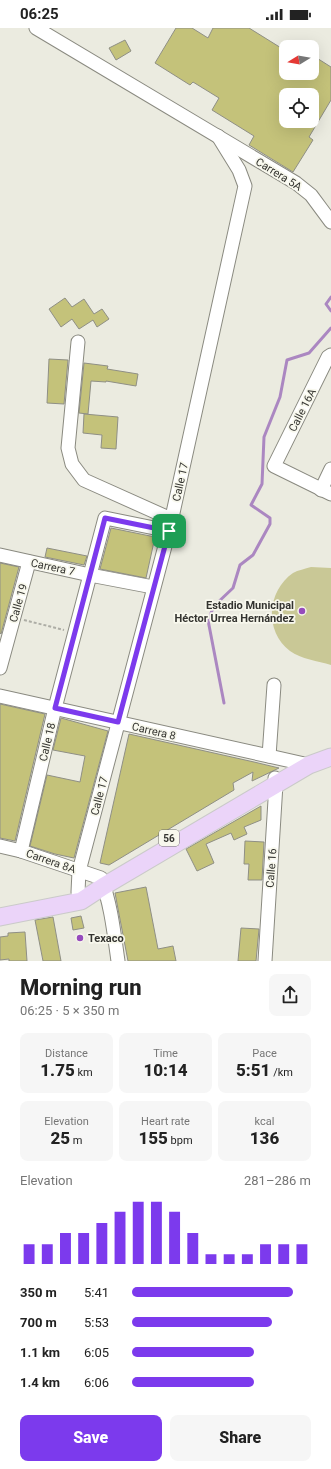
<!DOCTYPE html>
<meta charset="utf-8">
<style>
:root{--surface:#fff;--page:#f6f6f6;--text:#222;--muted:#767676;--accent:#7c3aed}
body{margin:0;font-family:Roboto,sans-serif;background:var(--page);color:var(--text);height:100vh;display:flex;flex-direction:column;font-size:15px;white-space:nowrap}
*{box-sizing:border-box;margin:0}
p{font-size:13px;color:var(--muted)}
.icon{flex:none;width:22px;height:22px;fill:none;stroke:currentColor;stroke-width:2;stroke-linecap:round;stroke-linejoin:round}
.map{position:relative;height:933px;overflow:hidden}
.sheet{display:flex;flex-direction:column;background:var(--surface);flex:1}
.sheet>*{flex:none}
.needle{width:26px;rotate:259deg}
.tools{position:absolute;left:279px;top:12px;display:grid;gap:8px}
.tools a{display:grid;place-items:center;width:40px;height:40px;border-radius:8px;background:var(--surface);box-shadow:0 4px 16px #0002;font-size:20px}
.pin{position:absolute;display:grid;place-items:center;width:34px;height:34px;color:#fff;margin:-17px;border-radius:8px;box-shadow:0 2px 6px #0006}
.round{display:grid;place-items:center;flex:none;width:42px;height:42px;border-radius:8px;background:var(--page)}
.headline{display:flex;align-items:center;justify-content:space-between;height:68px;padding:0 20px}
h1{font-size:22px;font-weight:800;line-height:30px}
.metrics{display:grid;grid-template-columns:repeat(3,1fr);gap:6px;height:68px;padding:4px 20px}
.metrics div{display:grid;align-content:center;border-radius:8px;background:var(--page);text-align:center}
.metrics b{font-size:17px;font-weight:800}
.metrics small{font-size:11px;font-weight:400}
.metrics p{font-size:11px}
.chart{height:112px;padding:8px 20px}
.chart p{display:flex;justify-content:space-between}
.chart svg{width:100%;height:72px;margin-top:4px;stroke:var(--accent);stroke-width:6}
.primary-button{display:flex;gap:8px;margin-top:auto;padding:8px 20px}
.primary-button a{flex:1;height:46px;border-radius:8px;background:var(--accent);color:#fff;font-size:16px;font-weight:800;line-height:46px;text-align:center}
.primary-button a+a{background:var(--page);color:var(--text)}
ul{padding:0 20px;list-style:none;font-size:13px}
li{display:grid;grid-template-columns:64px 48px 1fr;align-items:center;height:30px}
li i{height:10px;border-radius:5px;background:var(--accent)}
.status{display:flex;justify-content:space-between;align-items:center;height:28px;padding:0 20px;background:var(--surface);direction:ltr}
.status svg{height:11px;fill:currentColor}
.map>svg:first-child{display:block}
.green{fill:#c9c896}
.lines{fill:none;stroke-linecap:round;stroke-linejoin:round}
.stream{stroke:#ab87c1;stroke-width:3}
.building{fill:#c4c27a;stroke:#8f8f85;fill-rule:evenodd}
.minor-casing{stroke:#8a8a80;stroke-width:15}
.major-casing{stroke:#cacac9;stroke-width:19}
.path{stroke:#adada5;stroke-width:2;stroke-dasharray:3 2;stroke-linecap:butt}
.minor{stroke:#fff;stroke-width:13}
.major{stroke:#ebd4f9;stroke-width:17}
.route-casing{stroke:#fff;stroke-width:8}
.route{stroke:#7c3aed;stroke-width:5}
.poi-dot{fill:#964bbd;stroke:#f8f8ed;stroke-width:1.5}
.labels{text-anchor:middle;stroke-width:3.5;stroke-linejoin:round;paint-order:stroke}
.shield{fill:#f8f8ed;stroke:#6f6f69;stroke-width:1}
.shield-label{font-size:10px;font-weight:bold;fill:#343430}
.street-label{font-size:11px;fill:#343430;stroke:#f8f8ed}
.poi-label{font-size:11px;font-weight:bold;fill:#343430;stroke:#f8f8ed;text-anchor:end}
</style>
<div class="status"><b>06:25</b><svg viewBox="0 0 49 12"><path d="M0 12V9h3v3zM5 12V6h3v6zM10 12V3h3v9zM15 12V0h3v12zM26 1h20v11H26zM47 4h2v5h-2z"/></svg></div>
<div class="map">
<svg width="331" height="933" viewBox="0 0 331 933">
<rect width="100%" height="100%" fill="#ebebe0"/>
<path class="green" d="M311,539L331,540V637C318,633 301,631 290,623C264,603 267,563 293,545C298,542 305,541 311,539Z"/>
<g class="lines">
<g class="stream">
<polyline points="331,269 326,276 331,283"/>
<polyline points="224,675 208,592 214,578 233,560 240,537 253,527 270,496 270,490 251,477 262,456 264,409 280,369 287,332 309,325 331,300"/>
</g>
</g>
<g class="building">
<path d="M176,0H192L208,10L213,0H249L286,23V45H312V27L331,39V72L309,109L313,112L293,144L249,117L254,108L212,82L219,70L193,54L190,57L155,35ZM286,67H312V93H286Z"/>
<polygon points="125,12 131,23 116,32 109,20"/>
<polygon points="65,270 72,279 84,271 94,286 102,281 109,291 97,299 93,292 79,301 72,291 61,299 49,281"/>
<polygon points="49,331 68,332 64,376 47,375"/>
<polygon points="84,335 108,338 107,341 138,346 136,358 106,353 106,354 91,353 88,386 79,385"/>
<polygon points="84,386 118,389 116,421 101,420 102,407 83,405"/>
<polygon points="111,500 155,509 146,550 100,541"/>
<polygon points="47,520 87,528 84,537 45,529"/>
<polygon points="0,535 19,539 1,606 0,605"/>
<polygon points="0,676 45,686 15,813 0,810"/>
<polygon points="61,690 108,703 74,830 55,826 30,818 47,747 80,754 85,728 53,722"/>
<polygon points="129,706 254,734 279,740 252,753 253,744 233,755 234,762 109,837 100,835"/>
<polygon points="261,778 261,792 244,799 247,806 234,812 231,805 206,816 214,835 197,843 186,821"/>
<polygon points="245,813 264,814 262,852 248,852 249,836 244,836"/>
<polygon points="146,859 158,921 173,918 176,933 128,933 115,865"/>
<polygon points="81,888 84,900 73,902 71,890"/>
<polygon points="53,889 61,933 43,933 35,892"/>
<polygon points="241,900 259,901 256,933 238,933"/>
<polygon points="25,904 27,933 9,933 9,931 0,932 0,909 8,908 8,905"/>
</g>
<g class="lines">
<defs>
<g id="minor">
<polyline points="36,0 296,155 311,167 331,194"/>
<polyline points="78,314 68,420 72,436 84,452 171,491"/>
<polyline points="331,327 328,329 274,438 331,466"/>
<polyline points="321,462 331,441"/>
<polyline points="0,527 90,547 153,559"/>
<polyline points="0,640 29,534"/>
<polyline points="0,668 309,737"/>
<polyline points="269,728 274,657"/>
<path d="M0,818L21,823L101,850C111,876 114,905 118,933"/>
<polyline points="21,823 55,680 105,490 169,503"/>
<polyline points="81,873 78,864 79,843 169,503 245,158 239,142 218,108"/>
<polyline points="265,933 276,756 275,750"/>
</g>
<polyline id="major" points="0,889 81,873 104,858 309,737 331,729"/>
</defs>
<use href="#minor" class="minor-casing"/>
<use href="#major" class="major-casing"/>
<polyline class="path" points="24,592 64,602"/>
<use href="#minor" class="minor"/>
<use href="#major" class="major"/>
</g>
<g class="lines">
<defs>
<polygon id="route" points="105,490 169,503 118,694 55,680"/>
</defs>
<use href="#route" class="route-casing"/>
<use href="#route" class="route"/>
</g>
<g class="poi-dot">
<circle cx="302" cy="583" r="4"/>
<circle cx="80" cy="910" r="4"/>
</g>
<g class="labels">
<rect class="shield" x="159" y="802" width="20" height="16" rx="3"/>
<g class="shield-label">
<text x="169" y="814">56</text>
</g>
<g class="street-label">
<text transform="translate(279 146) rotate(32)" y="4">Carrera 5A</text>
<text transform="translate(302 382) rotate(-63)" y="4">Calle 16A</text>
<text transform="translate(180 454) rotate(-78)" y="4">Calle 17</text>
<text transform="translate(53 539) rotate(12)" y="4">Carrera 7</text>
<text transform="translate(18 575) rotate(-74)" y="4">Calle 19</text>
<text transform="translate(154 703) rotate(13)" y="4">Carrera 8</text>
<text transform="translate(47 714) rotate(-77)" y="4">Calle 18</text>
<text transform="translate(99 768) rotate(-76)" y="4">Calle 17</text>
<text transform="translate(51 833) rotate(19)" y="4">Carrera 8A</text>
<text transform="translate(271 840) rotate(-86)" y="4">Calle 16</text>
</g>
<g class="poi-label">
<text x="294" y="581">Estadio Municipal<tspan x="294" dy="13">Héctor Urrea Hernández</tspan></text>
<text x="88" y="914" text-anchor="start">Texaco</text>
</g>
</g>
</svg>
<div class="tools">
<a><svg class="needle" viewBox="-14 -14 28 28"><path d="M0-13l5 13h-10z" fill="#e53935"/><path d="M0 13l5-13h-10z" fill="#767676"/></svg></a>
<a><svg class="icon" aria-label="locate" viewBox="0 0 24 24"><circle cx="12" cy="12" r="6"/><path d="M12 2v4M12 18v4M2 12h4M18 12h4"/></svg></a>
</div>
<div class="pin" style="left:169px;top:503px;background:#1e9e55"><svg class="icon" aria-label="arrive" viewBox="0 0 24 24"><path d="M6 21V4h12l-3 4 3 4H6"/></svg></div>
</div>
<section class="sheet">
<div class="headline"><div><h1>Morning run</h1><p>06:25 · 5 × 350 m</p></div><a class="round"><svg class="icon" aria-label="share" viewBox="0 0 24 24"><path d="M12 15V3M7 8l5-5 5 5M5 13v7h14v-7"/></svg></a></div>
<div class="metrics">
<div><p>Distance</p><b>1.75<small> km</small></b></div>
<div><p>Time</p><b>10:14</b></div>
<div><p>Pace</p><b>5:51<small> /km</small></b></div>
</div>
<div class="metrics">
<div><p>Elevation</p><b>25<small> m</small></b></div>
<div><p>Heart rate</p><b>155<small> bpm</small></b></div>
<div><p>kcal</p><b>136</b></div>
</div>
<div class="chart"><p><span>Elevation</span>281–286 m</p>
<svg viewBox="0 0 160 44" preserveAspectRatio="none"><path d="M5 44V32M15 44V32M25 44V25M35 44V25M45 44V19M55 44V12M65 44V6M75 44V6M85 44V12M95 44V25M105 44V38M115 44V38M125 44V38M135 44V32M145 44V32M155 44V32"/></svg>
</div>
<ul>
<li><b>350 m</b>5:41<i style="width:90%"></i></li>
<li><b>700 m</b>5:53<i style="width:78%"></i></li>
<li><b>1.1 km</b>6:05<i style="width:68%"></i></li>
<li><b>1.4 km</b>6:06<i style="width:68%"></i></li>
</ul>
<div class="primary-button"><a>Save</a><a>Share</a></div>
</section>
